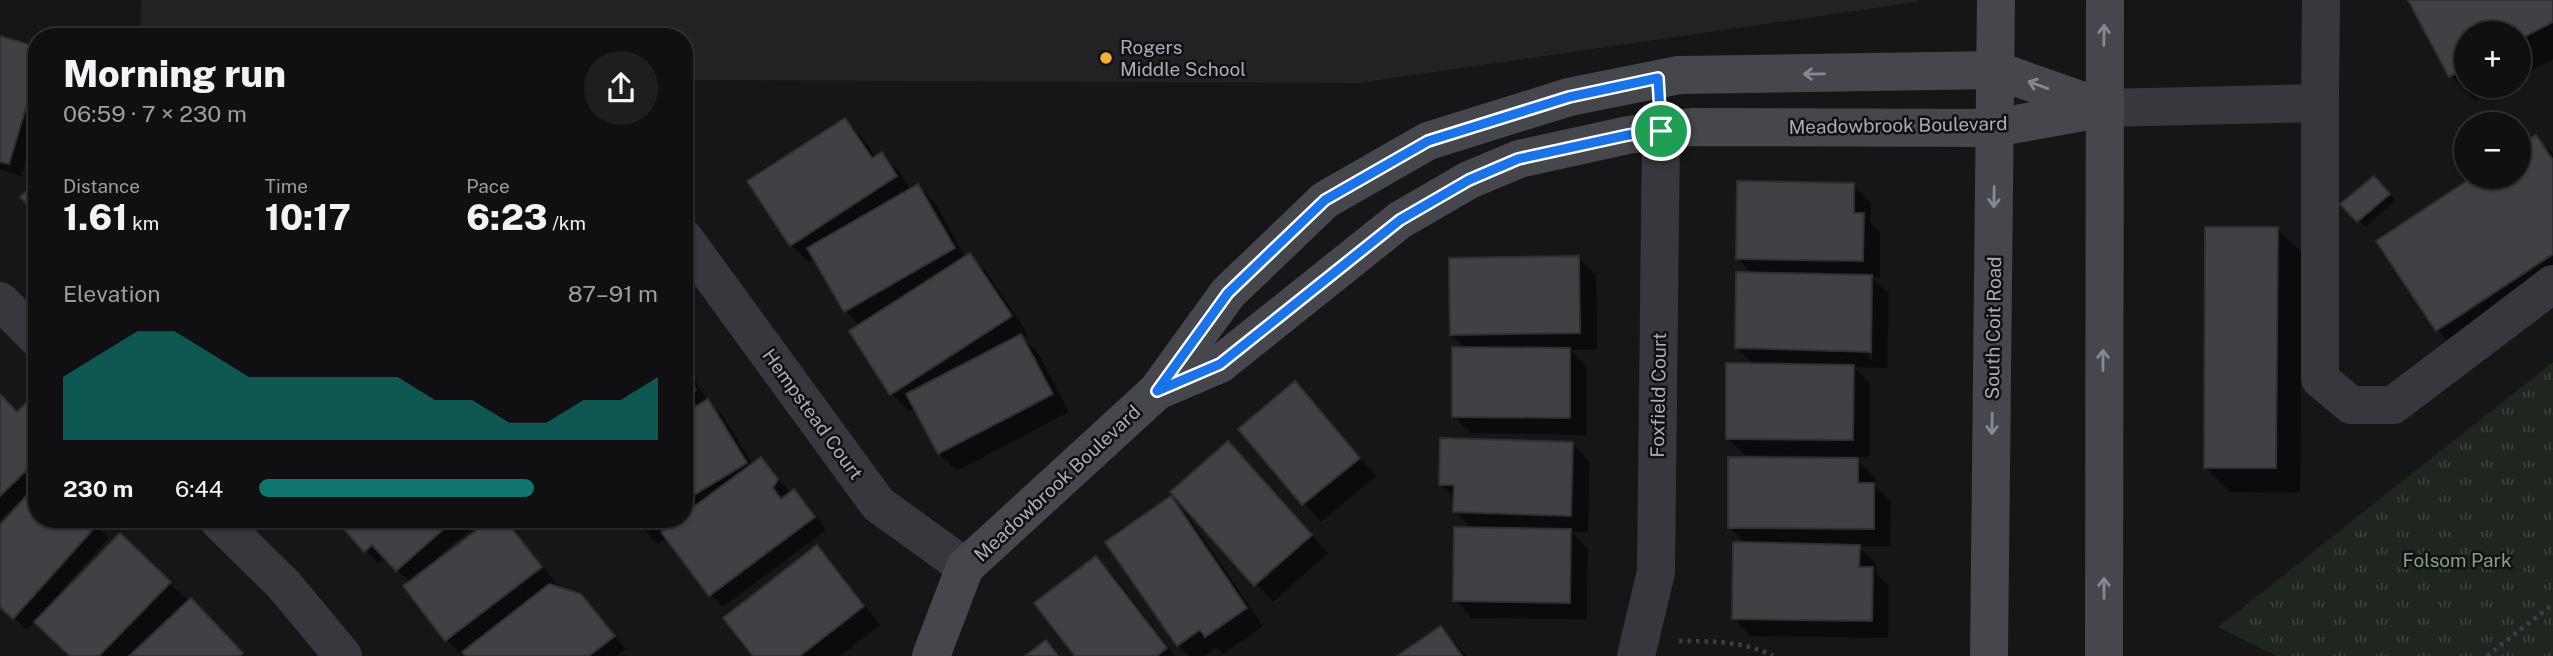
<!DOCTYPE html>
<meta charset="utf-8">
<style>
:root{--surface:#101012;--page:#1e1e20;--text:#f1f3f6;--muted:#9c9d9f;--line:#303032;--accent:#0f766e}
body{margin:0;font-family:"Public Sans",sans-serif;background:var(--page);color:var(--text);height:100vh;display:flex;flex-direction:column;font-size:26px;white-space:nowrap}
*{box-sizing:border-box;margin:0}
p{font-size:23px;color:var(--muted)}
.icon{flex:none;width:38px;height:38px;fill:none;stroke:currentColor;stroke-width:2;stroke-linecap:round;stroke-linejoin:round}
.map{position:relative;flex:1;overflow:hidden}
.sheet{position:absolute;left:28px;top:28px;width:665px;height:500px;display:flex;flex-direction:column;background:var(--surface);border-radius:28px;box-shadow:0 2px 5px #0004,0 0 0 2px var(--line)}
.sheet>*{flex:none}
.buttons{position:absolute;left:2454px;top:21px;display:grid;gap:14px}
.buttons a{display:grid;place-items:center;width:77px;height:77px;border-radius:50%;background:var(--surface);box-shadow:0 2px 5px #0004,0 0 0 2px var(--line);font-size:35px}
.pin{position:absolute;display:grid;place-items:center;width:60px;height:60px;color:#fff;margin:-30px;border:4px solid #fff;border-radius:50%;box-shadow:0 2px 7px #0007}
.round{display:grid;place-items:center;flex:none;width:74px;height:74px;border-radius:37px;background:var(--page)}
.overview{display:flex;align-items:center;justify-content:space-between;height:119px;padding:0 35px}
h1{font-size:38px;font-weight:800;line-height:52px}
.stats{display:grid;grid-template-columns:repeat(3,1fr);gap:10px;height:119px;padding:7px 35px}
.stats div{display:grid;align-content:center}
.stats b{font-size:35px;font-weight:800}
.stats small{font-size:19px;font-weight:400}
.stats p{font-size:19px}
.chart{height:196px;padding:14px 35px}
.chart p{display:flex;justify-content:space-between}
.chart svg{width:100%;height:126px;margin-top:7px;fill:var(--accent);opacity:.7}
ul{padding:0 35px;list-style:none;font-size:23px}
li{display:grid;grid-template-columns:112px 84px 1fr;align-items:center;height:52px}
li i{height:18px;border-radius:9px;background:var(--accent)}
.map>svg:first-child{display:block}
.built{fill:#222225}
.park{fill:url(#park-tufts)}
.shadow{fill:#0007;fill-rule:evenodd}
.building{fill:#404145;stroke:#303034;stroke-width:2}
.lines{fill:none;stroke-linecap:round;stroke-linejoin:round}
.path{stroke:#3d3f44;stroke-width:4.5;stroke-dasharray:3.5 5;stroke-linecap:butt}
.street{stroke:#37383d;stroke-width:38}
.secondary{stroke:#45474d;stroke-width:38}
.oneway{stroke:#858993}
.route-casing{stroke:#fff;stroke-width:14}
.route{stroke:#1a73e8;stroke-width:9}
.poi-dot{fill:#f2b134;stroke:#111113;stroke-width:2.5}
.labels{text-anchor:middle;stroke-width:5;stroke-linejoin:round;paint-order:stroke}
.poi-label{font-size:19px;fill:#a8adb8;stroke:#111113;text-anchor:start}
.street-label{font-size:19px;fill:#a8adb8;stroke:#111113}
.park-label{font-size:19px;fill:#7fa381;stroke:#111113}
</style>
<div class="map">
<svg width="2553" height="656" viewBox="0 0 2553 656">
<defs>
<pattern id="park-tufts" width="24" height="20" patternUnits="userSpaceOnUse" patternTransform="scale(1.75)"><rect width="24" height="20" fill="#1e261f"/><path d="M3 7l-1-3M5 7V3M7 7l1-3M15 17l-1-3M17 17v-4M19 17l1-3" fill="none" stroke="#3c433d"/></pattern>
</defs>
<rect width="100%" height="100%" fill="#161618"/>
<polygon class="built" points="141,0 1917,0 1917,2 1358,83 684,80 684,37 140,37"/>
<polygon class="park" points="2553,362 2553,656 2277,656 2218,627"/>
<g class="shadow">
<polygon points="2410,0 2553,0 2553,59 2518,78 2518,33 2466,33 2466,86 2504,86 2475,101 2451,76"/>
<polygon points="0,38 37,49 37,124 21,176 0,169"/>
<polygon points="844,120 862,137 876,158 881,154 899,172 911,190 918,186 935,203 966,258 970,255 987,273 1028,334 1022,338 1038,353 1069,412 957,471 939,453 915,408 909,411 892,394 851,332 860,326 846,311 815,258 809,262 791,245"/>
<polygon points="2536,137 2553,154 2553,295 2462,355 2437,330 2378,241 2476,177 2518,177"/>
<polygon points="2373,178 2395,201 2365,227 2343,204"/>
<path d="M1853,185L1871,203L1870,222L1880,232V278L1872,277L1889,294L1887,368L1854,367L1870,384V457L1745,455L1727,438L1755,365L1736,347L1753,274L1737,258ZM1870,291H1873L1872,360H1869Z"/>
<polygon points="2277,229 2302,253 2300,493 2230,492 2205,467"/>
<polygon points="1578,258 1596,275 1597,350 1570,350 1587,367 1587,435 1471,433 1454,416 1466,349 1452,335"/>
<polygon points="684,363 708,402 725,419 753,465 761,459 791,494 794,492 807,504 826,530 723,607 711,595 668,538 657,544 636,520 684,520"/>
<polygon points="1295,384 1376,476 1321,522 1241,429"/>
<polygon points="0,396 17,414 37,411 37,520 90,520 109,538 61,591 64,593 169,583 208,618 245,656 71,656 35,621 27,630 0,606 0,528 25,500 23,498 0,520"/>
<polygon points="1572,443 1589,461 1588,532 1571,532 1588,549 1587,619 1472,618 1455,600 1473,529 1455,511 1456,499 1441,484"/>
<polygon points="1857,460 1875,478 1875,486 1891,502 1890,546 1858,546 1876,564 1876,573 1889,586 1888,638 1751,636 1733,618 1746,544 1729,527"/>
<polygon points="1245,461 1328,553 1273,602 1173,492"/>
<polygon points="1170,499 1188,516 1263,626 1223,654 1217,647 1204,656 1189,656 1178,645"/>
<polygon points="333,520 481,520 431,563 433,566 493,520 504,520 558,585 555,587 580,595 626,649 617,656 463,656 447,640 406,586 410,583 385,557 378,563 341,523 339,525"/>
<polygon points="816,548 834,565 880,625 840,656 755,656"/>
<polygon points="1096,558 1114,576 1175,656 1077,656"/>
<polygon points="1441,628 1466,656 1400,656"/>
</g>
<g class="building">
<polygon points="2408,0 2553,0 2553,22 2518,40 2518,33 2466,33 2466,68 2449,77"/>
<polygon points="0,36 37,47 37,71 9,164 0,162"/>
<polygon points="845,118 872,158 882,152 897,176 790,246 747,181"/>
<polygon points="2536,135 2553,160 2553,254 2436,331 2376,241 2473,177 2518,177 2518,147"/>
<polygon points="2374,176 2390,194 2357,222 2340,204"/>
<polygon points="37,181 37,215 20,197"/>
<polygon points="1737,181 1854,183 1854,213 1864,213 1863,261 1736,259"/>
<polygon points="918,184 955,248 844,312 807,248"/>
<polygon points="2205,227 2278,227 2276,468 2204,468"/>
<polygon points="970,253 1012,316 890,395 849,331"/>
<polygon points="1579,256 1580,333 1450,335 1449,258"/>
<polygon points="1736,272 1872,275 1871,352 1735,348"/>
<polygon points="1021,334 1053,394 938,454 906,394"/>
<polygon points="1452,347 1570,348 1570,418 1452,417"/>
<polygon points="1726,363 1854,365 1853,440 1726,439"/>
<polygon points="684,371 696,390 684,398"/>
<polygon points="1295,381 1360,458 1302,505 1238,429"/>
<polygon points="0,394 17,412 29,400 37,409 37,460 0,496"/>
<polygon points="708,399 747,463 684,501 684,414"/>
<polygon points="1440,438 1573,442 1571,516 1453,512 1454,485 1439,485"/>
<polygon points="1228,441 1312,535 1254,586 1170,492"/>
<polygon points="761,457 778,479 773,488 781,499 794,489 815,517 709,596 661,532 677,520 684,520 684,514"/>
<polygon points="1728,457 1858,458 1858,483 1874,483 1874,529 1728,528"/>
<polygon points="37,484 37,520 92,520 97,525 13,619 0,607 0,525"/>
<polygon points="1171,496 1247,608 1205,637 1200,630 1177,646 1105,542"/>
<polygon points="336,520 454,520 396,571 372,545 364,552"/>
<polygon points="490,520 505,520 542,567 445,641 403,586"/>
<polygon points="633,520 652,520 639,528"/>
<polygon points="1454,527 1571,529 1570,603 1453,601"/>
<polygon points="120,533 171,582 99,656 70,656 34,622"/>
<polygon points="1733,542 1860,545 1859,567 1873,567 1872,621 1732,619"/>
<polygon points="817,545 864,606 800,656 753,656 723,618"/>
<polygon points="1096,556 1167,648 1157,656 1075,656 1034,603"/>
<polygon points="549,584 581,594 615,636 589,656 465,656 462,652"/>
<polygon points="191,598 243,653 240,656 129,656"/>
<polygon points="1441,626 1462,656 1397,656"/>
<polygon points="1046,640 1058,656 1025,656"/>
</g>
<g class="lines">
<g class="path">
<path d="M1679,641C1711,641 1744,641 1773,656"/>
<polyline points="2487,656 2553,604"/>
</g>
<g class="street">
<polyline points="2320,103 2321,0"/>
<polyline points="2103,108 2320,103 2320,379 2351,405 2393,405 2553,284"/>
<polyline points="684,238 878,504 965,567"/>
<polyline points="0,301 37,338"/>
<polyline points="218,520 284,585 343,656"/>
<polyline points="1636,656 1656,572 1661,131"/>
</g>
<g class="secondary">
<polyline points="1157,391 1220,364 1400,220 1469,180 1519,159 1628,135 1691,127 1994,128 2100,109"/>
<polyline points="931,656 965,567 1157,391 1228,293 1325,200 1428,141 1569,97 1679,75 1995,70 2103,108"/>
<polyline points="1989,656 1996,0"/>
<polyline points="2104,656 2105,0"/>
</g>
</g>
<defs><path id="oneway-shaft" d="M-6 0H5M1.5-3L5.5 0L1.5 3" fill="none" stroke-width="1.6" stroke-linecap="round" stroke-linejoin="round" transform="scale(1.75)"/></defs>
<g class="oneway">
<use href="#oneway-shaft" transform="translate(2104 35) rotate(-89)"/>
<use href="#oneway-shaft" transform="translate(1814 74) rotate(179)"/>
<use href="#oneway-shaft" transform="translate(2038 85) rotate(-160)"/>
<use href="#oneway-shaft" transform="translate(1994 197) rotate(91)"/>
<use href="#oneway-shaft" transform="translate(2103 360) rotate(-90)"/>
<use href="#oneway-shaft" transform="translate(1992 424) rotate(91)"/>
<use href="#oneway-shaft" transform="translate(2104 588) rotate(-90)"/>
</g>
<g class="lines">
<defs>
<polygon id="route" points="1658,78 1661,131 1628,135 1518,159 1469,180 1400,220 1220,364 1157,391 1228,293 1325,200 1428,141 1569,97"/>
</defs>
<use href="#route" class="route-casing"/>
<use href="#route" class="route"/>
</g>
<circle class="poi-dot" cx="1106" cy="58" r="7"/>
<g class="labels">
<g class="poi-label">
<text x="1120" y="54">Rogers<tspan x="1120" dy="22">Middle School</tspan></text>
</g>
<g class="street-label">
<text transform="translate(1898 125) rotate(-1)" y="7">Meadowbrook Boulevard</text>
<text transform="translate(1993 328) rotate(-89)" y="7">South Coit Road</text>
<text transform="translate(1658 395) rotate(-89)" y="7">Foxfield Court</text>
<text transform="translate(813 414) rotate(54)" y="7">Hempstead Court</text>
<text transform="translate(1057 483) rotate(-43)" y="7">Meadowbrook Boulevard</text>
</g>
<g class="park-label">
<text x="2457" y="567">Folsom Park</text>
</g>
</g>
</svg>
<div class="buttons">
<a>+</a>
<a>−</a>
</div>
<div class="pin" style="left:1661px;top:131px;background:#1e9e55"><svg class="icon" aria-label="arrive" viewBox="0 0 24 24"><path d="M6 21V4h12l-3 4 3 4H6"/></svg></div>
<section class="sheet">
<div class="overview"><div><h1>Morning run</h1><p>06:59 · 7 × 230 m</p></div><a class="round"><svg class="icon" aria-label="share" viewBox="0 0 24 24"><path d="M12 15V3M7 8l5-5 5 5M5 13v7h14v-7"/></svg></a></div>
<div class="stats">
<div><p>Distance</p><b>1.61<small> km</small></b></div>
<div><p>Time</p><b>10:17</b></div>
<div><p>Pace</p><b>6:23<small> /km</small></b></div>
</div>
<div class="chart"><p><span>Elevation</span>87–91 m</p>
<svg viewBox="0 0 160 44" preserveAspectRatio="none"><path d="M0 44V22L10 14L20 6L30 6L40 14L50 22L60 22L70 22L80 22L90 22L100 30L110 30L120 38L130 38L140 30L150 30L160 22V44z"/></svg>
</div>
<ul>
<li><b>230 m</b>6:44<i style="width:69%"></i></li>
</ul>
</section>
</div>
